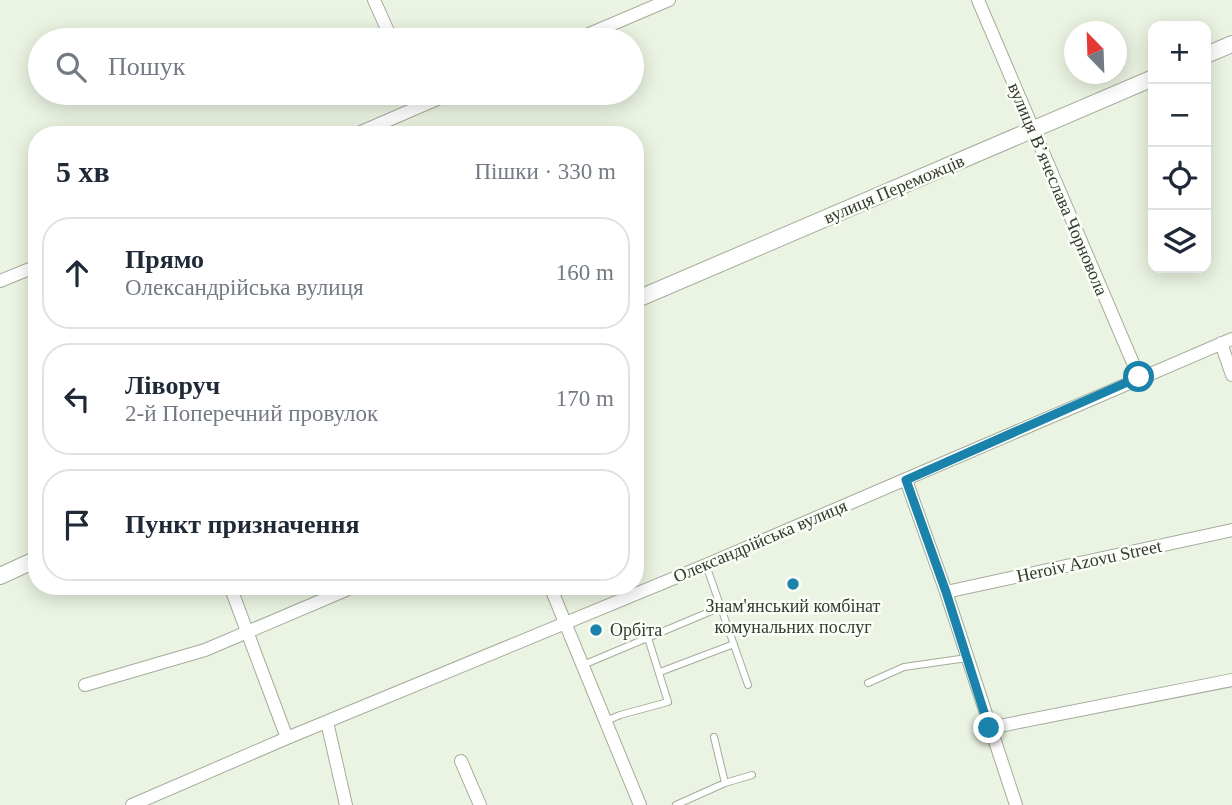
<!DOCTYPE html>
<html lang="uk">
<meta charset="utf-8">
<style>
body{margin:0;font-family:Georgia,serif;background:#f6f6f7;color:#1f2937}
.controls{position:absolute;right:21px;top:21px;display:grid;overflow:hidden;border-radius:14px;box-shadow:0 4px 18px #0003}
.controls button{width:63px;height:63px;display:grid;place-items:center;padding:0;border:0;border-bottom:2px solid #e0e1e3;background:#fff;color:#1f2937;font:35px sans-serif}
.compass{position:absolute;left:1064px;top:21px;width:63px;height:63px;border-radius:50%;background:#fff;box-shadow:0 4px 18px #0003;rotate:337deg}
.stop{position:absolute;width:21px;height:21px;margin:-16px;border:5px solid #1983ac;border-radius:50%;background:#fff}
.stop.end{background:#1983ac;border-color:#fff;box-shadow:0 2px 7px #0008}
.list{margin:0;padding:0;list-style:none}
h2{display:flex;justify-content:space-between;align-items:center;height:91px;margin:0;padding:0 28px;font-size:30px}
h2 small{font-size:23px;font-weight:400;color:#747a83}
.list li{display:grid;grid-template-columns:46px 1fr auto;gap:21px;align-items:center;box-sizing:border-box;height:112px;margin:0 14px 14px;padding:0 14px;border:2px solid #e0e1e3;border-radius:28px}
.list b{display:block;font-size:26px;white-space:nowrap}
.list p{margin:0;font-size:23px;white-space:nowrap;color:#747a83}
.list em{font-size:23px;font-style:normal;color:#747a83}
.icon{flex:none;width:38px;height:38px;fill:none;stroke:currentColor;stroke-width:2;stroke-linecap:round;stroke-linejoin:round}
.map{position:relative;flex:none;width:1232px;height:805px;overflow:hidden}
.search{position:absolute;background:#fff;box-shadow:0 4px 18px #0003;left:28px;top:28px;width:616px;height:77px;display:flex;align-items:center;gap:18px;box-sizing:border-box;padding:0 24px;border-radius:38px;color:#747a83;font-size:26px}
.panel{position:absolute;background:#fff;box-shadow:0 4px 18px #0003;left:28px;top:126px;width:616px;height:469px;border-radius:28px}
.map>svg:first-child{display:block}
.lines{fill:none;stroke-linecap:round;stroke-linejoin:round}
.lane-casing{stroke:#a4ac9b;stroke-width:8}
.street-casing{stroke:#a4ac9b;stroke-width:14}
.secondary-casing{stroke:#a4ac9b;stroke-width:18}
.lane{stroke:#fff;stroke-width:6}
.street{stroke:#fff;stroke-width:12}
.secondary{stroke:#fff;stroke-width:16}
.route{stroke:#1983ac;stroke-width:9}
.poi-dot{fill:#1983ac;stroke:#fcfff8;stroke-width:2.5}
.labels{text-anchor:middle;stroke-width:5;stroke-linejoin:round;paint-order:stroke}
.street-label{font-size:18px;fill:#363932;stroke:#fcfff8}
.poi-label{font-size:18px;fill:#363932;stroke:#fcfff8}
</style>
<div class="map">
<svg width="1232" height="805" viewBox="0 0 1232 805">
<rect width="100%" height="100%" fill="#ebf4e2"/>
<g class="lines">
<g class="lane-casing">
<path id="lane" d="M 706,565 L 748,685
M 583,665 L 721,607
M 660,672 L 734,644
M 868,683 L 904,667 L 967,658
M 606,721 L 620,715 L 668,702 L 648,638
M 714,737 L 725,783
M 676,805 L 725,783 L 752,775"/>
</g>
<g class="street-casing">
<path id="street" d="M 374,0 L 392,40
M 978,0 L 1139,377
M 575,40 L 669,0
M 354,135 L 451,93
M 0,281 L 37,266
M 1221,343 L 1232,375
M 906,480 L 946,592 L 1016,805
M 230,586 L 287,738
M 550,586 L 640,805
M 946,592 L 1232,530
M 85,685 L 205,650 L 346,590
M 327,722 L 346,805
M 989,728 L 1232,680
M 461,761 L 480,805
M 132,805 L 287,738 L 706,565 L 1232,339"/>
</g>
<g class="secondary-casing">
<path id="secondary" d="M 1206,55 L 1232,44
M 635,300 L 1153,78
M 0,576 L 37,559"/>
</g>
<use href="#lane" class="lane"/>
<use href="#street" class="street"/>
<use href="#secondary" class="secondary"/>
</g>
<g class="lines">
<path class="route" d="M 989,728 L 946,592 L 906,480 L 1139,377"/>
</g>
<g class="poi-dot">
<circle cx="793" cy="584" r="7"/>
<circle cx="596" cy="630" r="7"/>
</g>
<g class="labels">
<g class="street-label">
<text transform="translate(894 189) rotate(-23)" y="6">вулиця Переможців</text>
<text transform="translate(1058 189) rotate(67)" y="6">вулиця Вʼячеслава Чорновола</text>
<text transform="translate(760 541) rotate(-23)" y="6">Олександрійська вулиця</text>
<text transform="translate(1089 561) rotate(-12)" y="6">Heroiv Azovu Street</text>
</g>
<g class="poi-label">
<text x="793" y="612">Знам'янський комбінат<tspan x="793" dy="21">комунальних послуг</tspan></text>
<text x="610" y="636" text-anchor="start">Орбіта</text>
</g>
</g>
</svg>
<div class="controls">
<button>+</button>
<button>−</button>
<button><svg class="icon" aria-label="locate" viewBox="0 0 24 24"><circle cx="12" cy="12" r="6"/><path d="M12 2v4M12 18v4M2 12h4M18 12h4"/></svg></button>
<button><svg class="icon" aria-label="layers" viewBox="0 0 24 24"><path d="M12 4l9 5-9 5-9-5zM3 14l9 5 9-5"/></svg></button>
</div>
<svg class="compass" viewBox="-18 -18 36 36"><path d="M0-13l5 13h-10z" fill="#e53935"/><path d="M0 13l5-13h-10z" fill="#747a83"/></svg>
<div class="stop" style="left:1139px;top:377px"></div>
<div class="stop end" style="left:989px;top:728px"></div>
<div class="search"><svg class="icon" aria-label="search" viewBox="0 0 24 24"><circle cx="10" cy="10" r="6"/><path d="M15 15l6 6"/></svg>Пошук</div>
<section class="panel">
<h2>5 хв<small>Пішки · 330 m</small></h2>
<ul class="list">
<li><svg class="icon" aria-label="ahead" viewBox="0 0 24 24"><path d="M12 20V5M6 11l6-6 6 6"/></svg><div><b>Прямо</b><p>Олександрійська вулиця</p></div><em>160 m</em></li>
<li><svg class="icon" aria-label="left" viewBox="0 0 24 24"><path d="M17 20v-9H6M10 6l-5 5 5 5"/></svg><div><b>Ліворуч</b><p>2-й Поперечний провулок</p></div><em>170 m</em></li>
<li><svg class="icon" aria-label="arrive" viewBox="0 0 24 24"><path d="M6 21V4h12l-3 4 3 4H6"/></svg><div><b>Пункт призначення</b></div></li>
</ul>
</section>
</div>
